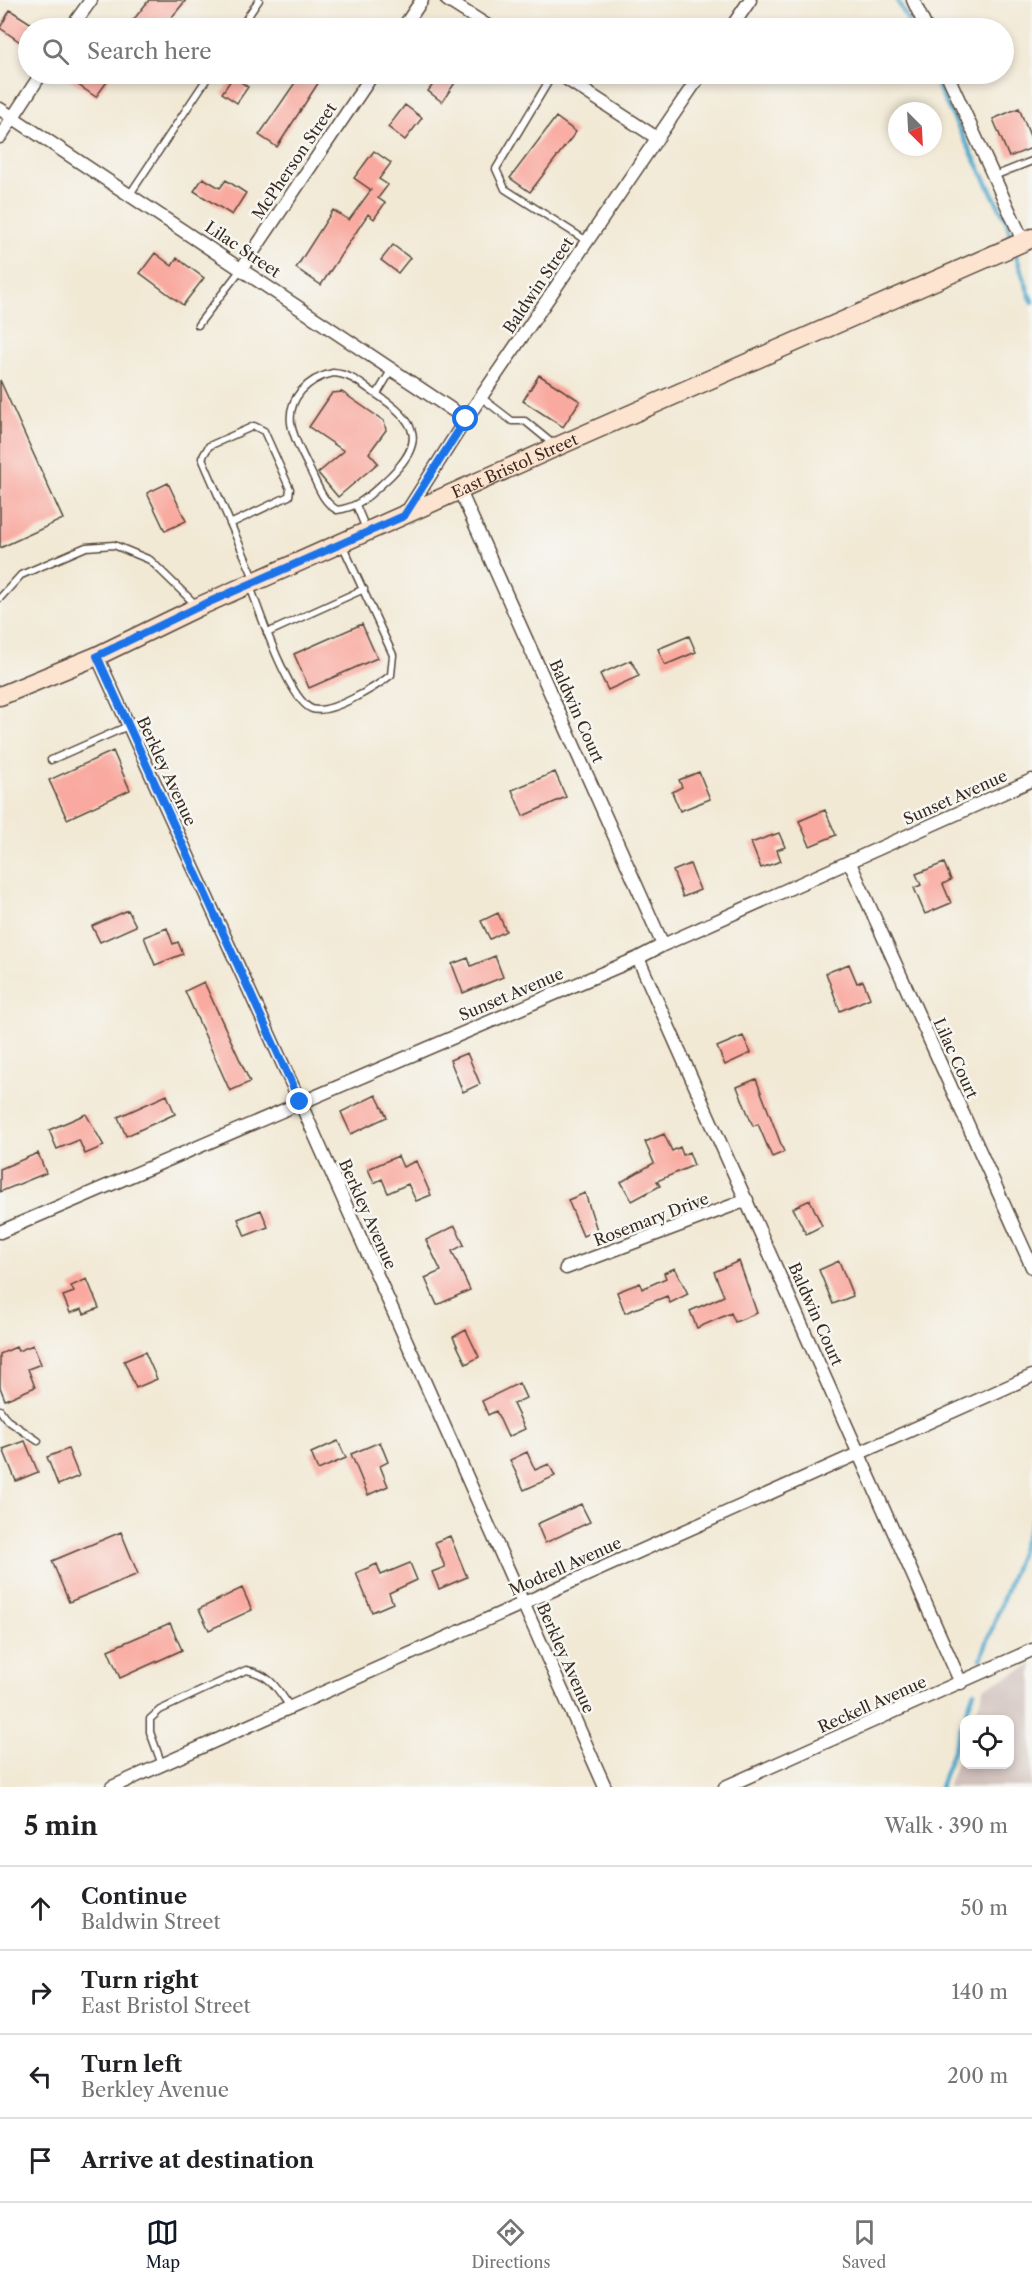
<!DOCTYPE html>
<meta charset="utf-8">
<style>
body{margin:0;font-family:"Libre Caslon Text",serif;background:#f6f6f6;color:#202124}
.controls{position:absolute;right:18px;bottom:18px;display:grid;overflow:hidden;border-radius:12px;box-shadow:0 3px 9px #0003}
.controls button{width:54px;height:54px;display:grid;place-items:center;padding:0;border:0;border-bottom:2px solid #e0e0e0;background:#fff;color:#202124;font:30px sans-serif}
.compass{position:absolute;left:888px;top:102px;width:54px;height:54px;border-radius:50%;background:#fff;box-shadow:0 3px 9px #0003;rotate:156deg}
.stop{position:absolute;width:18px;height:18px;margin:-14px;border:4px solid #1a73e8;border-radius:50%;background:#fff}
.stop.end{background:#1a73e8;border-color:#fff;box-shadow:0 2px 6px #0008}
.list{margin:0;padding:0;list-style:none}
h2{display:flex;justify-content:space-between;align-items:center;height:78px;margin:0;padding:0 24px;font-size:26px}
h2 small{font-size:20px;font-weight:400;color:#757577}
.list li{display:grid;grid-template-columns:39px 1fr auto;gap:18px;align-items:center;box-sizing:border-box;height:84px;padding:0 24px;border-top:2px solid #e0e0e0}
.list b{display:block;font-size:22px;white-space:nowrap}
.list p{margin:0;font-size:20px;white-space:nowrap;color:#757577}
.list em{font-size:20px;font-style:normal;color:#757577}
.icon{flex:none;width:33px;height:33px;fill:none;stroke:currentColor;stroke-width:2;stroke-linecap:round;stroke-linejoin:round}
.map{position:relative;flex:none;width:1032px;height:1787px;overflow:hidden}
.search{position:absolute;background:#fff;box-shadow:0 3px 9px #0003;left:18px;right:18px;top:18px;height:66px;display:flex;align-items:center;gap:15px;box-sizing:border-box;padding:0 21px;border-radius:33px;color:#757577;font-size:22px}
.sheet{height:414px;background:#fff}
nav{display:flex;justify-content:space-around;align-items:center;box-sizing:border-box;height:84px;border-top:2px solid #e0e0e0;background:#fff;font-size:16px;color:#757577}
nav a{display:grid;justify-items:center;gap:3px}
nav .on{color:#111827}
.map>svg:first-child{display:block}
.industrial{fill:#d0c0bb}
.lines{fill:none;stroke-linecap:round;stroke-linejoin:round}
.stream{stroke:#4da8cb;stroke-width:4.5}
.building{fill:#f9a99f}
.lane-casing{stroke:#564739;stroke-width:9}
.street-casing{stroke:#564739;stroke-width:15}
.secondary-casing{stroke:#564739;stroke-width:21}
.lane{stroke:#fff;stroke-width:6}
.street{stroke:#fff;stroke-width:12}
.secondary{stroke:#fde4d1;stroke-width:18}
.route{stroke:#1a73e8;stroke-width:8}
.labels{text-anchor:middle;stroke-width:5;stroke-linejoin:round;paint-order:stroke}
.street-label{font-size:16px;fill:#3b2a1e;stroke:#f6f6f2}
</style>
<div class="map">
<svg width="1032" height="1787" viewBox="0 0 1032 1787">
<rect width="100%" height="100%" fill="#f6f6f2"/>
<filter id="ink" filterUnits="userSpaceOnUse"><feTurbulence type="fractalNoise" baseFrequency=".0167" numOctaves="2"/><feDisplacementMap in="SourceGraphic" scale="12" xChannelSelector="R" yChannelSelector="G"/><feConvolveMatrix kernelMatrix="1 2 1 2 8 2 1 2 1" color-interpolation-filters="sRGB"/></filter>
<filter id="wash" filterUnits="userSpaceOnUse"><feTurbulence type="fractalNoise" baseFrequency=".008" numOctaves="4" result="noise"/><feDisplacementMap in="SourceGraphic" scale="24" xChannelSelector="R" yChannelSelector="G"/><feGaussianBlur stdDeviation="1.35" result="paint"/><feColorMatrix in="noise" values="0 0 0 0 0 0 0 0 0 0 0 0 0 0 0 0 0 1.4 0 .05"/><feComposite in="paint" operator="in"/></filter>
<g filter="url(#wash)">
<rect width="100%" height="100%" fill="#f2e9d5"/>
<path class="industrial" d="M 1032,1665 L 1032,1787 L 947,1787 L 964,1741 L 964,1764 L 1010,1764 L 1010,1720 L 973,1719 L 985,1687 Z"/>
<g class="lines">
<path class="stream" d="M 897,0 L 912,28
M 931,74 L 1007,222 L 1012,242
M 1014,250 L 1032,302
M 981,1659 L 1032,1520
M 940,1787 L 974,1691"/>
</g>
<g id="blocks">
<path class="building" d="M 149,0 L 186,0 L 163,28 L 127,28 Z
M 10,10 L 35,26 L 28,28 L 28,36 L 23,44 L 0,28 Z
M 62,74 L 101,74 L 109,79 L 96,97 Z
M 301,74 L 324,74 L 277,147 L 259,135 Z
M 441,74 L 461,74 L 442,102 L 428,91 Z
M 233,77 L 248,87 L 237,103 L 222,93 Z
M 405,105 L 422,118 L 405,140 L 388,127 Z
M 1019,108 L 1032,141 L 1032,148 L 1009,157 L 993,119 Z
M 556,117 L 576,132 L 530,192 L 510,178 Z
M 374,151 L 391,163 L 379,179 L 388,185 L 378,198 L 385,203 L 374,219 L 368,214 L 321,285 L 296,268 L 333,210 L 349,220 L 371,190 L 354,178 Z
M 203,178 L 220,188 L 226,180 L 246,193 L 232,215 L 194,191 Z
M 393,245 L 410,258 L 398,273 L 381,260 Z
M 155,253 L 172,266 L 177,258 L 204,278 L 183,305 L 140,273 Z
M 539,375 L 580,401 L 563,427 L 523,401 Z
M 0,380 L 63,519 L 0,548 Z
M 342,392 L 384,421 L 386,430 L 369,453 L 378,463 L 338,497 L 318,473 L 344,451 L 309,427 L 332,393 Z
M 168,483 L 186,521 L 165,531 L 147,493 Z
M 362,624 L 377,658 L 309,688 L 294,654 Z
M 689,636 L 696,652 L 665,665 L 658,649 Z
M 631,660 L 639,676 L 608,690 L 600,674 Z
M 113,751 L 130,790 L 67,819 L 49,780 Z
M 555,772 L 566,797 L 523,816 L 512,790 Z
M 699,772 L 710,799 L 680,811 L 672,792 L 682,787 L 679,780 Z
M 825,810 L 836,835 L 810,846 L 799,821 Z
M 779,833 L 785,847 L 777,850 L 781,861 L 761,868 L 751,843 Z
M 944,863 L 951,880 L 943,884 L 951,903 L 925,914 L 914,888 L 921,885 L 916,874 Z
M 690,864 L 700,890 L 683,897 L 673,871 Z
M 128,910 L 136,926 L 100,942 L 92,926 Z
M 498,913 L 506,931 L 490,939 L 481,921 Z
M 167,928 L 173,944 L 178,942 L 183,954 L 155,965 L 144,937 Z
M 495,956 L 503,977 L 463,993 L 452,964 L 468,958 L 471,966 Z
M 849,964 L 857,983 L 863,981 L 870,998 L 840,1011 L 826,973 Z
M 204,982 L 250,1082 L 230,1091 L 185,991 Z
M 743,1036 L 751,1053 L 725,1065 L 717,1047 Z
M 467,1053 L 480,1084 L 463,1092 L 450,1060 Z
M 756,1079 L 784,1152 L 772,1157 L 758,1124 L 753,1126 L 737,1087 Z
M 167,1095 L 175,1114 L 126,1136 L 118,1117 Z
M 376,1095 L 387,1117 L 351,1134 L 341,1112 Z
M 86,1114 L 104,1146 L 85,1154 L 79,1140 L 57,1149 L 49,1130 Z
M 664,1134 L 672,1151 L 680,1147 L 683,1155 L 689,1152 L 694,1165 L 657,1181 L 660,1186 L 632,1201 L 621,1182 L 654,1163 L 645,1142 Z
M 38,1153 L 46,1173 L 0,1192 L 0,1169 Z
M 398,1156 L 403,1167 L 416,1161 L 431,1195 L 416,1201 L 408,1184 L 388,1193 L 382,1179 L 374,1183 L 368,1169 Z
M 585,1193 L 597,1230 L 583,1236 L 568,1200 Z
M 810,1200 L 822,1226 L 806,1234 L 793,1208 Z
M 261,1210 L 268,1227 L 245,1236 L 238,1219 Z
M 455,1226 L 464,1245 L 452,1251 L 470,1290 L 437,1305 L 425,1278 L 441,1271 L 426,1240 Z
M 739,1261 L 757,1313 L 735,1322 L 731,1313 L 697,1328 L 690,1311 L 724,1296 L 714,1272 Z
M 839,1261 L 853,1296 L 833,1304 L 819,1270 Z
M 675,1268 L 688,1294 L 670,1303 L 667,1296 L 625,1313 L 617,1292 L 640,1283 L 642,1289 L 666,1278 L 664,1273 Z
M 87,1279 L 99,1308 L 84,1314 L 82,1309 L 70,1313 L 63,1296 L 74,1292 L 71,1286 Z
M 466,1330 L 479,1357 L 466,1364 L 453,1337 Z
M 33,1345 L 41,1364 L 28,1369 L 35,1387 L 5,1400 L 0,1387 L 0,1354 L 16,1347 L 18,1351 Z
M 145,1352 L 157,1379 L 136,1388 L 124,1361 Z
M 519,1383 L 526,1398 L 513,1404 L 525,1429 L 508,1437 L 496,1411 L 488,1415 L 482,1401 Z
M 25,1441 L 38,1472 L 16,1481 L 3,1449 Z
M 338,1441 L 346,1458 L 318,1470 L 311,1453 Z
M 380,1442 L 388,1462 L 380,1466 L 388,1486 L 368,1495 L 351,1454 Z
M 68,1449 L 79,1476 L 58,1485 L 47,1457 Z
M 527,1452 L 535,1470 L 549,1464 L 555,1476 L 524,1490 L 510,1460 Z
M 581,1504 L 590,1522 L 545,1543 L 537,1524 Z
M 121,1532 L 138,1574 L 69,1602 L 52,1561 Z
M 450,1536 L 467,1577 L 439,1589 L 432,1572 L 445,1567 L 435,1542 Z
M 410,1563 L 417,1580 L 389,1593 L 393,1603 L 372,1612 L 356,1573 L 377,1564 L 381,1575 Z
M 242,1588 L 252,1610 L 209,1630 L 199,1609 Z
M 170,1623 L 182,1650 L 120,1678 L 108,1650 Z"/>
</g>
</g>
<g filter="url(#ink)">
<use href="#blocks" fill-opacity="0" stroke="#564739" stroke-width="1.5"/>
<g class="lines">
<g class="lane-casing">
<path id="lane" d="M 240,28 L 259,0
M 553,74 L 496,169 L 505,189 L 587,241
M 994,176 L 1032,161
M 130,194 L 210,74
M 198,325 L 242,268
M 333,373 C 349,374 359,382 373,392 C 420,423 428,442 383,483 C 369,496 357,508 337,510 C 322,502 317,483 309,468 C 297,442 279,417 301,391 C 310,381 319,376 333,373 Z
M 377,394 L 392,369
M 482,398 L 512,421 L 525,421 L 553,444
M 356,505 L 366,529
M 230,524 L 289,496 L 290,489 L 264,431 L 254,426 L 209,446 L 202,458 L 254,578
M 250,586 C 259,610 289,701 312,709 C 330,715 376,687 391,675 L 393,655 L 342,544
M 0,598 L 21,575 L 86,547 L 114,545 L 150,560 L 196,605
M 267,633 L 364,589
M 51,760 L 128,726
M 0,1410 L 7,1420 L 38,1441
M 162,1765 L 150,1732 L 150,1719 L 160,1710 L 246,1670 C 270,1674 277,1688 290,1707"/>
</g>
<g class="street-casing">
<path id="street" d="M 447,0 L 491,28
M 913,0 L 926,28
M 71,28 L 91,0
M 403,28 L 422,0
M 731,28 L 750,0
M 559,74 L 657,138
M 947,74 L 1023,241
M 0,109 L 466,419
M 0,137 L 41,74
M 242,268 L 373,74
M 460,491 L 663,945
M 406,513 L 466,419 L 701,74
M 97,656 L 300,1102 L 605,1787
M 850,863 L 1032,1267
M 638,958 L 961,1683
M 0,1232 L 638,958 L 663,945 L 1032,780
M 566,1268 L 747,1200
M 112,1787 L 1032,1376
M 725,1787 L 1032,1650"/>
</g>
<g class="secondary-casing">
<g id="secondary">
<path id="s1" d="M 0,696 L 97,656 L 198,607 L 556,447 L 1032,238"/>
</g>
</g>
<use href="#lane" class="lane"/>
<use href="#street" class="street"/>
<use href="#secondary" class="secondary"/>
</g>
</g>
<g class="lines" filter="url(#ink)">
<path class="route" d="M 300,1102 L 97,656 L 198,607 L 404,516 L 466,419"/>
</g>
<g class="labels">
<g class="street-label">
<text transform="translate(294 161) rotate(-56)" y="6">McPherson Street</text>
<text transform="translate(243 249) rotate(34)" y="6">Lilac Street</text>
<text transform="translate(538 285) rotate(-56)" y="6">Baldwin Street</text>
<text dy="6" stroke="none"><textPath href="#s1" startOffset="564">East Bristol Street</textPath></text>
<text transform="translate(577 711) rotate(66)" y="6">Baldwin Court</text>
<text transform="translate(167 771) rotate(65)" y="6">Berkley Avenue</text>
<text transform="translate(955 797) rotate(-24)" y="6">Sunset Avenue</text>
<text transform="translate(511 994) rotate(-23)" y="6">Sunset Avenue</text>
<text transform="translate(956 1058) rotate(66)" y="6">Lilac Court</text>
<text transform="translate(368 1214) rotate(66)" y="6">Berkley Avenue</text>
<text transform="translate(651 1219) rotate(-21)" y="6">Rosemary Drive</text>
<text transform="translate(816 1314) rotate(66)" y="6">Baldwin Court</text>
<text transform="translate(565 1566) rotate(-24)" y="6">Modrell Avenue</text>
<text transform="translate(566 1658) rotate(66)" y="6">Berkley Avenue</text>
<text transform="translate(872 1704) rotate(-24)" y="6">Reckell Avenue</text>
</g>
</g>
</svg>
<div class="controls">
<button><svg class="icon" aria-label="locate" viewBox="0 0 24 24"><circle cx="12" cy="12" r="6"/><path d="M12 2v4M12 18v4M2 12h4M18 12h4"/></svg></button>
</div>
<svg class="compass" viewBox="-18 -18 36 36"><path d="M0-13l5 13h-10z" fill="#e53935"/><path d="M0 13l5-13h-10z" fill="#757577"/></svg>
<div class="stop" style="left:466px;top:419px"></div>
<div class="stop end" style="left:300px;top:1102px"></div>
<div class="search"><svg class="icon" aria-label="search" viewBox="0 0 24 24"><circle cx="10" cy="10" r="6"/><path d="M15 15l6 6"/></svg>Search here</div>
</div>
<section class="sheet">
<h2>5 min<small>Walk · 390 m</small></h2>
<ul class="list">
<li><svg class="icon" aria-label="ahead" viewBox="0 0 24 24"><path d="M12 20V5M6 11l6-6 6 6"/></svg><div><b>Continue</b><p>Baldwin Street</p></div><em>50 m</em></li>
<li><svg class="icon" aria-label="right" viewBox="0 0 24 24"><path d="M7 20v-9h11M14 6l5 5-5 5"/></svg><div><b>Turn right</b><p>East Bristol Street</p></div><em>140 m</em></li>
<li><svg class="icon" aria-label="left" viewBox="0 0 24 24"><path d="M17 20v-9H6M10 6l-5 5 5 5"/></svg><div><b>Turn left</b><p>Berkley Avenue</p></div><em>200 m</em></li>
<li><svg class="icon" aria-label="arrive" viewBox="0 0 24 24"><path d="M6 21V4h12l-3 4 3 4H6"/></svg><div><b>Arrive at destination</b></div></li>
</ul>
</section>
<nav>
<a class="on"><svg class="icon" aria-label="map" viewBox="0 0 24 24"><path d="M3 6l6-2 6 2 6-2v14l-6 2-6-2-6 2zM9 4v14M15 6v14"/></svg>Map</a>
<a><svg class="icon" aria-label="directions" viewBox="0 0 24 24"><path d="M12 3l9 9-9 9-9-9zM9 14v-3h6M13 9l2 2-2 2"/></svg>Directions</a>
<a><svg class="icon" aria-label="saved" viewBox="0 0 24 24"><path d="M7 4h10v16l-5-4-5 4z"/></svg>Saved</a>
</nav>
